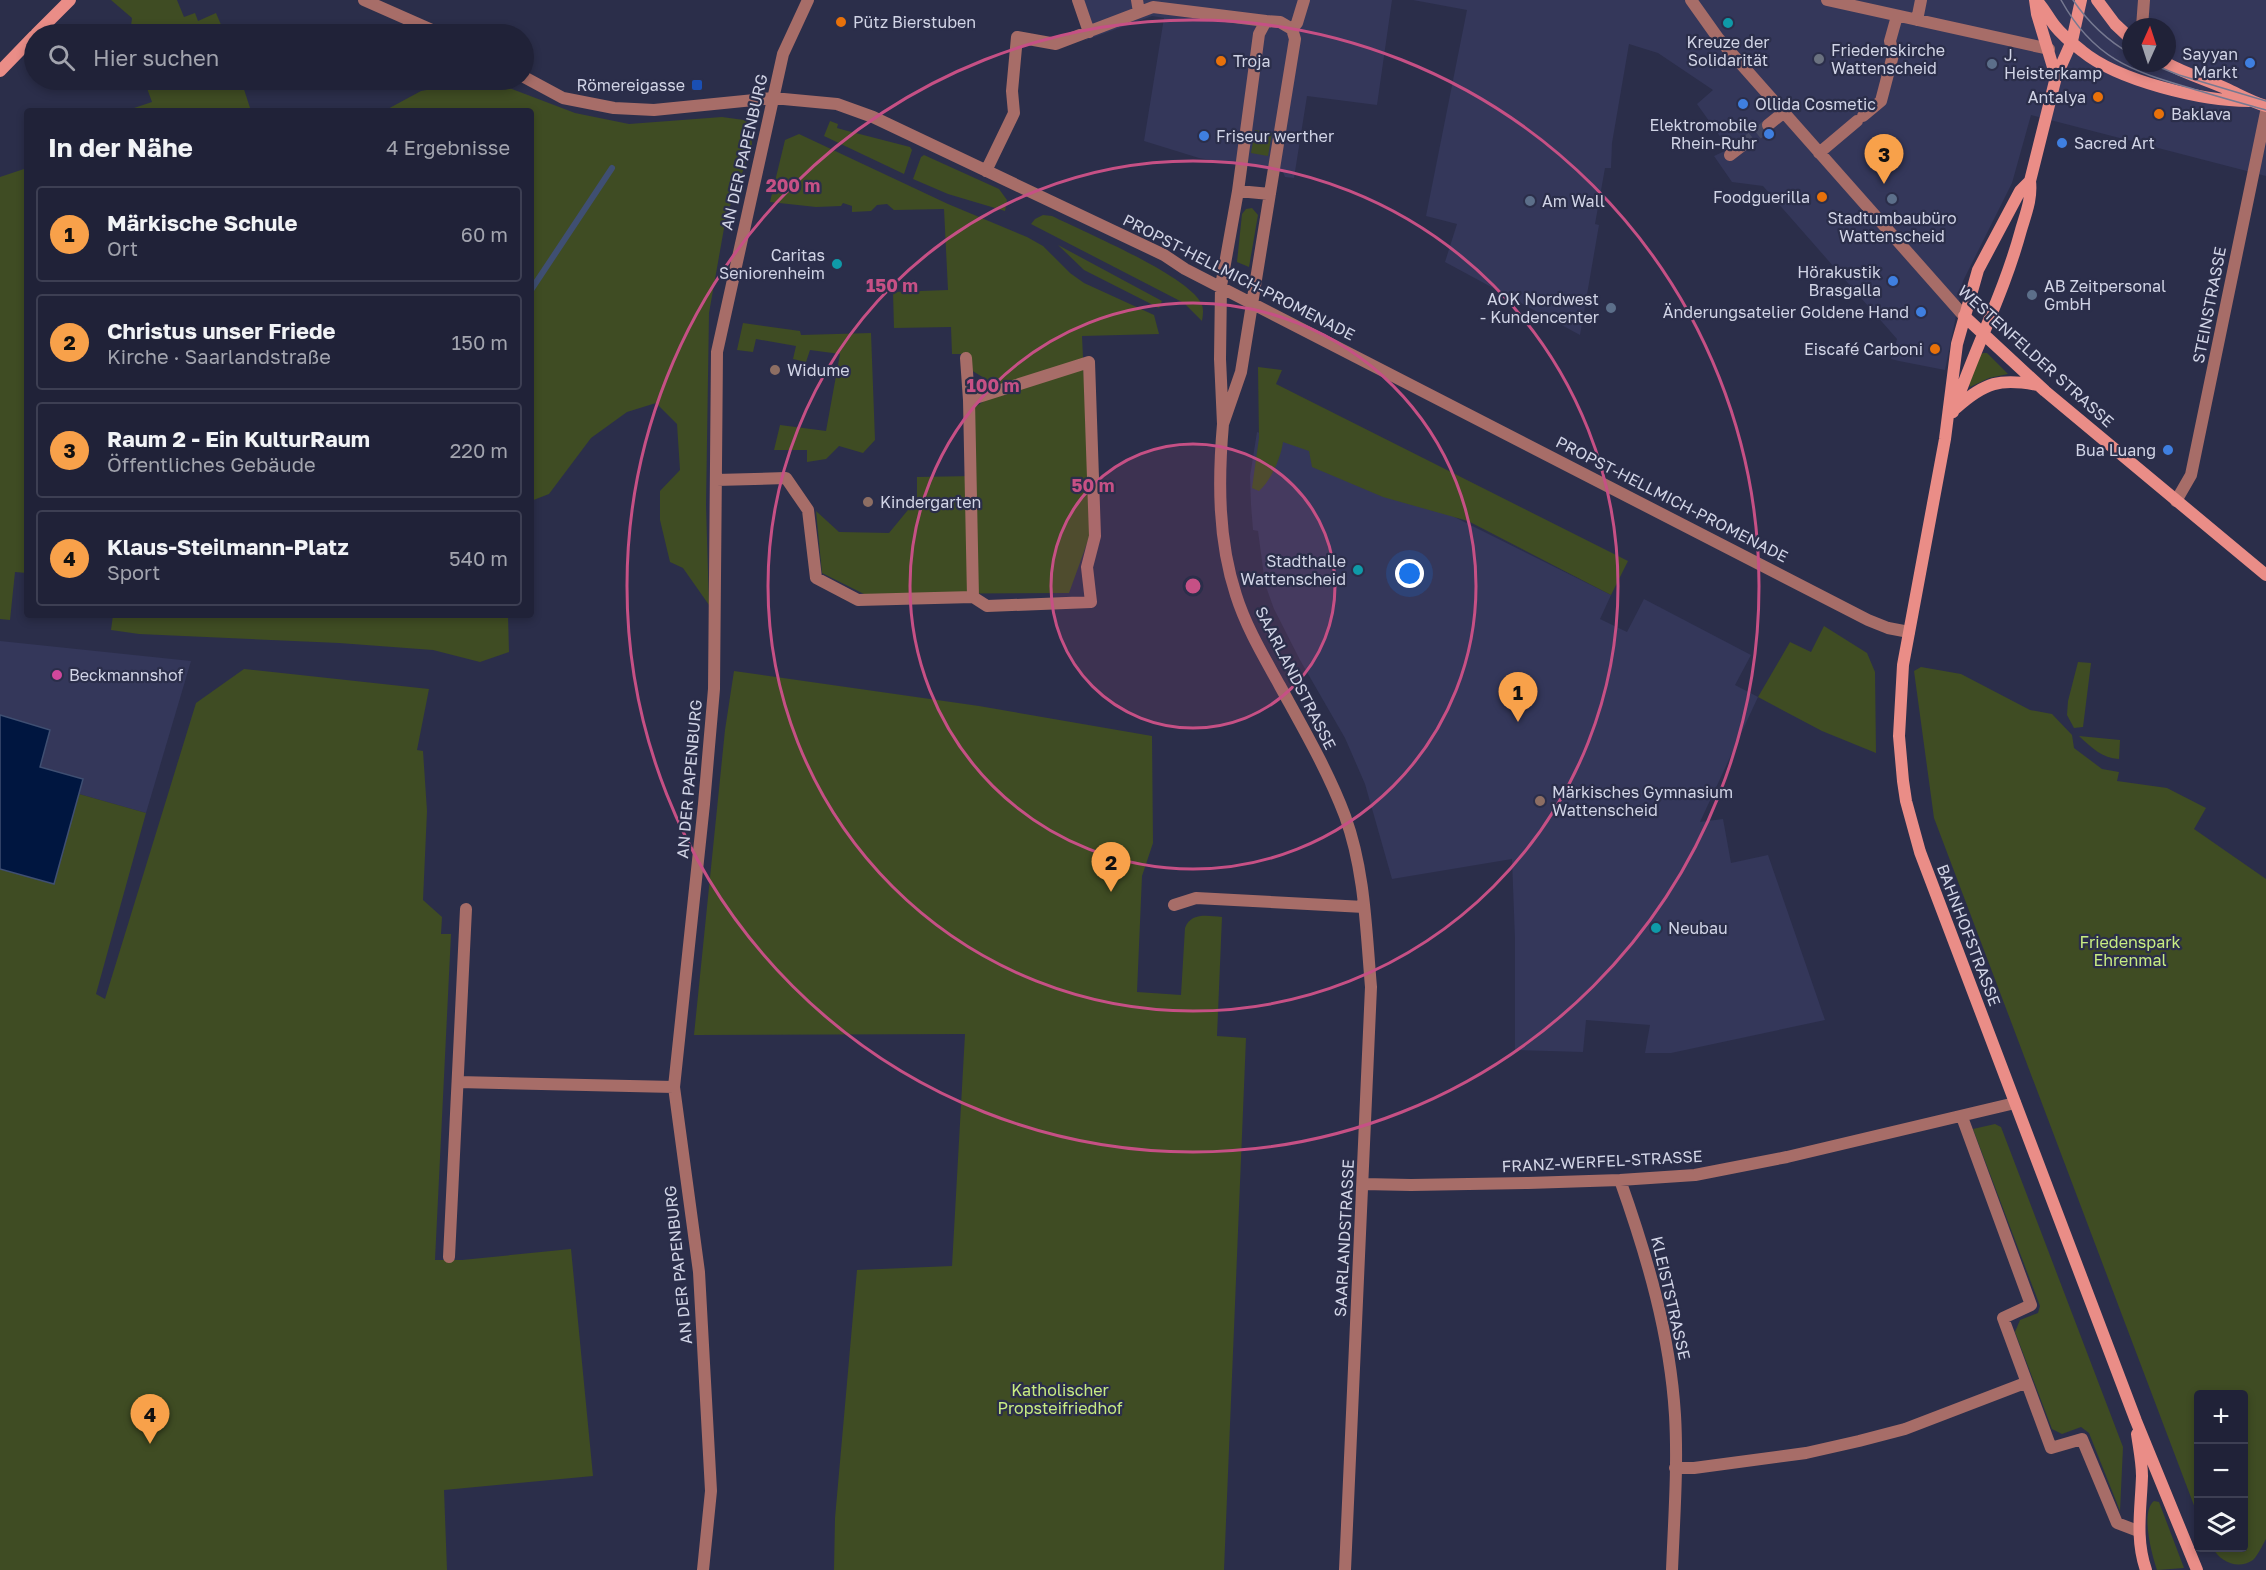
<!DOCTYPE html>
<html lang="de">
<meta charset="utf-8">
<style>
body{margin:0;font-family:"Golos Text",sans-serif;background:#2d2f43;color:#f1f3f6}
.controls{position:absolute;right:18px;bottom:18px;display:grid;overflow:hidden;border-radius:6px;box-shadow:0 3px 9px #0003}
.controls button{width:54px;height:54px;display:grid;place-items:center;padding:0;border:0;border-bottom:2px solid #3d3f53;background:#202238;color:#f1f3f6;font:30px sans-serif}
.compass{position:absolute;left:2122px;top:18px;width:54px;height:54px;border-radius:50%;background:#202238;box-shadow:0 3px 9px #0003;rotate:3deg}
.you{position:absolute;left:1410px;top:574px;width:21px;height:21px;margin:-15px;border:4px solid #fff;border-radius:50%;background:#1a73e8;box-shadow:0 0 0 9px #1a73e833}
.badge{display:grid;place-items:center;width:39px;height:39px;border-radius:50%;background:#f8a14a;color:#111;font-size:20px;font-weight:700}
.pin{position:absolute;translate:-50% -50px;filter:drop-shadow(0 2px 3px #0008)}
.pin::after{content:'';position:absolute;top:32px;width:21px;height:18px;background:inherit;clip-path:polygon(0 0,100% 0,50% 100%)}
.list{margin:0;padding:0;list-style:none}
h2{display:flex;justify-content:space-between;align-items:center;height:78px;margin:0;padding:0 24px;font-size:26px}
h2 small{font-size:20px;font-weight:400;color:#a2a4ae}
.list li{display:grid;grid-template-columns:39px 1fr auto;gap:18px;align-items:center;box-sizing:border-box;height:96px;margin:0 12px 12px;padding:0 12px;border:2px solid #3d3f53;border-radius:6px}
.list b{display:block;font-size:22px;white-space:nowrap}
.list p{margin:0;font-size:20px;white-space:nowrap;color:#a2a4ae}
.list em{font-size:20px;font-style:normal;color:#a2a4ae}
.icon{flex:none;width:33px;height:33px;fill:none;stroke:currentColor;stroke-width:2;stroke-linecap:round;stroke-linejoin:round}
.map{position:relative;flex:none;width:2266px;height:1570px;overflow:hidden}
.search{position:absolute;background:#202238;box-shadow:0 3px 9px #0003;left:24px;top:24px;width:510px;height:66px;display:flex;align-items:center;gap:15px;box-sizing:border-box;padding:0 21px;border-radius:33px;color:#a2a4ae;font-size:22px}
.panel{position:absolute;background:#202238;box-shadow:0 3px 9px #0003;left:24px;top:108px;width:510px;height:510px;border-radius:6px}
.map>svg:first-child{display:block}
.built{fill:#34375a;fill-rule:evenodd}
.green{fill:#3f4c23}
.water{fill:#001640;stroke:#3f4f72;stroke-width:1.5}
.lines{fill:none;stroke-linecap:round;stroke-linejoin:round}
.stream{stroke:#3f4f72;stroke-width:6}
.street-tunnel{stroke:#444761;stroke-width:12;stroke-dasharray:12 6;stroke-linecap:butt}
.street{stroke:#a76d68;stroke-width:12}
.secondary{stroke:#ea8d87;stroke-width:12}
.tram{stroke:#767991;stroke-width:1.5}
.ring{fill:none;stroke:#c65085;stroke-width:3}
.food-dot{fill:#e8710a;stroke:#2b2e4a;stroke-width:2}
.culture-dot{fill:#0f9aa8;stroke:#2b2e4a;stroke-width:2}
.worship-dot{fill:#6b7280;stroke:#2b2e4a;stroke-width:2}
.shop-dot{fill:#3f7fe0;stroke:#2b2e4a;stroke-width:2}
.service-dot{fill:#5c6f8a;stroke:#2b2e4a;stroke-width:2}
.transit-dot{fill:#1a4fb4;stroke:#2b2e4a;stroke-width:2}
.education-dot{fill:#8d6e63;stroke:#2b2e4a;stroke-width:2}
.hotel-dot{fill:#d1479c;stroke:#2b2e4a;stroke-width:2}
.labels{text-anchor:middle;stroke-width:4.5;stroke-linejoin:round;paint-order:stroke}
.poi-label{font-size:16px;fill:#d1d4e6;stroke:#2b2e4a;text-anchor:start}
.street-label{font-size:16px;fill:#d1d4e6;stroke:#2b2e4a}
.park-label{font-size:16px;fill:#c8ec82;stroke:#2b2e4a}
.centre{fill:#c65085;stroke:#2b2e4a;stroke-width:3}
.ring-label{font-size:18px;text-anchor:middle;font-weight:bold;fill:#c65085;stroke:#2b2e4a;stroke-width:4.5;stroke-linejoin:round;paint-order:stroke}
</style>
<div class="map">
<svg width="2266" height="1570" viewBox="0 0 2266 1570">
<rect width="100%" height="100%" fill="#2b2e4a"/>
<path class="built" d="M 1072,0 L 1392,0 L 1377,105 L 1307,96 L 1294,178 L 1285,177 L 1283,172 L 1199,158 L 1144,141 L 1164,18 L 1152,16 L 1086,40 Z
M 1413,0 L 2266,0 L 2266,176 L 2031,115 L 2012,183 L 1963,281 L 1945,370 L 1899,361 L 1891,359 L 1897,339 L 1763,186 L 1732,182 L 1714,156 L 1729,149 L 1697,104 L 1713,90 L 1658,53 L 1629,44 L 1612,143 L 1611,168 L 1605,168 L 1595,224 L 1599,225 L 1580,335 L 1445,262 L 1457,224 L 1426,216 L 1467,10 ZM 2131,27 L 2167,27 L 2167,63 L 2131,63 Z
M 1257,432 L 1338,459 L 1611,595 L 1600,619 L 1627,632 L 1644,599 L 1751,655 L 1735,685 L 1758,697 L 1700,822 L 1723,819 L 1731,863 L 1768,855 L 1825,1020 L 1671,1053 L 1645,1053 L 1650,1025 L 1586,1020 L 1583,1052 L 1515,1050 L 1515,939 L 1512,859 L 1392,879 L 1365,784 L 1345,738 L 1300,660 L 1274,609 L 1265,584 L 1258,531 L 1253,530 L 1251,505 L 1250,476 Z
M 0,641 L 191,661 L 146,813 L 79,794 L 0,869 Z"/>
<path class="green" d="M 111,0 L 177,0 L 184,17 L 195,13 L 198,21 L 216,13 L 225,34 L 130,34 L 132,18 Z
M 144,80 L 241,80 L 251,111 L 125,111 L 152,102 Z
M 476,81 L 504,86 L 575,113 L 629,124 L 722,117 L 751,121 L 752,146 L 726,217 L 709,313 L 706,505 L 709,605 L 683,568 L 670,562 L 660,520 L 660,491 L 680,470 L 677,424 L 656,403 L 627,412 L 591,438 L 549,494 L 531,501 L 531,111 L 384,111 L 421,91 Z
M 830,121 L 838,124 L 837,128 L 844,130 L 910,147 L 912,150 L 904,174 L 824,136 Z
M 1255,130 L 1272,133 L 1268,156 L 1251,153 Z
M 799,134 L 948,204 L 1027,237 L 1043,246 L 1070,273 L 1084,283 L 1154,315 L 1159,334 L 1082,336 L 1091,532 L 1069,593 L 864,594 L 822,573 L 816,511 L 839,532 L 889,533 L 917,499 L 917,477 L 974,476 L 972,409 L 995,394 L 994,384 L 971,370 L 970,354 L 952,354 L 951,327 L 894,328 L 893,292 L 948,290 L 944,209 L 894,210 L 887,204 L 877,205 L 871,211 L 852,212 L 852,206 L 843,203 L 841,206 L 816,207 L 770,202 L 785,140 Z
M 924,155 L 999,189 L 1007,200 L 1005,211 L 948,194 L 913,179 L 921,157 Z
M 27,168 L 27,573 L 15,572 L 10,620 L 0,619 L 0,177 Z
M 1252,208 L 1258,215 L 1249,267 L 1237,262 L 1242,214 L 1246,209 Z
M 1043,215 L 1052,216 C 1084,232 1187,275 1201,303 C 1204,308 1203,315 1202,321 L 1184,303 L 1031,224 L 1035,219 Z
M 1058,245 L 1162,301 L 1159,308 L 1084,270 Z
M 743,323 L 800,331 L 801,335 L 871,333 L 875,440 L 863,453 L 839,446 L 826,459 L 807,462 L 807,450 L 774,450 L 780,425 L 826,431 L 840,354 L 810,350 L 806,362 L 793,359 L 796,346 L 756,339 L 753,352 L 737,350 Z
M 1983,353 L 1987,353 L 2008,374 L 1989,378 L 1970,387 L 1969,384 L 1979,356 Z
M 1258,367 L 1282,370 L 1276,384 L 1628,561 L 1611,595 L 1468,521 L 1383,497 L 1312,467 L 1309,451 L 1283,442 C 1281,457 1271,481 1259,491 L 1252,488 L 1259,438 Z
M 113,615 L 508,615 L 509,652 L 480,662 L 433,650 L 339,643 L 139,634 L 111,630 Z
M 1824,626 L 1867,653 L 1875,672 L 1876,753 L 1822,731 L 1758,697 L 1790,642 L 1811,652 Z
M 2078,662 L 2091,663 L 2083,727 L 2074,728 L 2067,715 L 2068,701 Z
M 1921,667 L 1961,674 L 2030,710 L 2052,714 L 2072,735 L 2074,748 L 2102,769 L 2119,772 L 2117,781 L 2167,788 L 2206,808 L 2194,829 L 2266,879 L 2266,1539 C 2262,1546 2258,1555 2253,1560 C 2238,1570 2220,1562 2213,1548 L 2244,1548 L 2244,1394 L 2198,1394 L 2198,1516 L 1934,818 L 1914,671 Z
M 244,669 L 429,689 L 417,750 L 423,751 L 427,811 L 423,900 L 442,917 L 441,934 L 451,934 L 435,1260 L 462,1260 L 571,1249 L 593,1476 L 444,1490 L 447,1570 L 0,1570 L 0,869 L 54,884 L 79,794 L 146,813 L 96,994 L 105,999 L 196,703 Z
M 734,671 L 979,706 L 1152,736 L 1153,843 L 1142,876 L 1137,992 L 1181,995 L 1185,928 C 1191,912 1208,916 1222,917 L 1217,1036 L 1246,1038 L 1224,1570 L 834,1570 L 835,1518 L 857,1270 L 952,1266 L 965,1034 L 694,1035 L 725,730 Z
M 2079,736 L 2120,740 L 2119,759 C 2102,758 2092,748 2079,736 Z
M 1995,1124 L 2001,1127 L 2123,1447 L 2120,1511 L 2089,1433 L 2081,1427 L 2062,1434 L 2052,1429 L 2015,1332 L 2020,1320 L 2038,1313 L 2040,1306 L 1973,1129 Z
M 2154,1501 L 2159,1502 L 2184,1568 L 2157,1570 C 2152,1555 2140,1512 2154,1501 Z"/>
<path class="water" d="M 0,715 L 50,730 L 40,767 L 83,779 L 54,884 L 0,869 Z"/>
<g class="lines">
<path class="stream" d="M 531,290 L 612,168"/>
<path class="street-tunnel" d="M 1743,145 L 1768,125"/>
<path class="street" d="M 364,0 L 441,34
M 1078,0 L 1089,32
M 1137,0 L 1139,12
M 1691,0 L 1718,38 L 1964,316
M 1827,0 L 2049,49
M 1917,20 L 1921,0
M 1266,21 L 1280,22 L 1292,29 L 1295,39 L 1241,372 L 1223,424 L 1220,359 L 1221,286 L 1238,191 L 1259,34 Z
M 2142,27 L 2144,0
M 1292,29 L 1297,23 L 1304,0
M 524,77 L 563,98 L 614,108 L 654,110 L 773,98 L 837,104 L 873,117 L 1164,255 L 1185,269 L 1868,620 L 1888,628 L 1909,632
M 1863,116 L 1881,101 L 1893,55 L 1890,41 L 1897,16
M 1768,125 L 1783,113
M 1819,153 L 1857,121
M 1730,155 L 1743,145
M 986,171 L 1014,113 L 1012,91 L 1017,37 L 1056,44 L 1153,7 L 1266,21
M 1238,191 L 1270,194
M 966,358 L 969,400
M 1223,424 C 1218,481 1218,540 1236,595 C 1246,627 1264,657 1280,686 C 1303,728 1328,771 1345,816 C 1365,871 1366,930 1371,987 L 1345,1570
M 716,480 L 786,478 L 808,510 L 816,578 L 858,600 L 973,597 L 969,400 L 1089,362 L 1095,536 L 1087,567 L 1091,602 L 987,606 L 973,597
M 2176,501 L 2191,475 L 2266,112
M 1174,905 L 1196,898 L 1364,907
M 458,1082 L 674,1087
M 1962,1117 L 2031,1305 L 2003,1318 L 2051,1448 L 2082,1439 L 2117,1523 L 2138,1531
M 1620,1180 C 1647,1256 1670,1334 1675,1415 C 1678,1466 1674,1519 1672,1570
M 1363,1184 L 1411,1185 L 1528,1183 L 1620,1180 L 1695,1175 L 1787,1157 L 2015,1103
M 449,1257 L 466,909
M 1675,1468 L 1694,1468 L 1806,1453 L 1859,1441 L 1905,1429 L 2025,1383
M 703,1570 L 711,1491 L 699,1272 L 674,1087 L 704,804 L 714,689 L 717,352 L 783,54 L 808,0"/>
<path class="secondary" d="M 2035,0 L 2037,14 L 2056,77
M 2036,0 C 2044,8 2048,17 2055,26 C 2062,35 2073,44 2082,51 C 2118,81 2203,101 2249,101
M 2097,0 L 2115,24 L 2131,39
M 36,34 L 70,0
M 2166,63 C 2186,74 2207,80 2227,89 C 2240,95 2252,102 2266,106
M 0,71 L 34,36
M 2030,181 L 2020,191 L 1978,270 L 1957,344 L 1945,439 L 1903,665 L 1899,736 L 1903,781 L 1906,801 L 1920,852 L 2136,1421 L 2197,1570
M 1964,316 L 2045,391 L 2266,575
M 1956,408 C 1985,382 2000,378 2038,385
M 1953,412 C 1974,350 2004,293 2021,230 C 2026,213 2032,199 2030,181 L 2056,77 L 2072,41 L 2081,0
M 2137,1434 C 2139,1448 2142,1463 2142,1476 C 2141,1509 2135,1538 2146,1570"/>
<path class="tram" d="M 2061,0 C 2093,58 2131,71 2190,88 C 2215,96 2241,103 2266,110
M 2073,0 C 2088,22 2108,41 2131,54
M 2149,63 L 2179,75 L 2266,101"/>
</g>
<circle cx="1193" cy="586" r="142" fill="#c65085" fill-opacity=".12"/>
<g class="ring">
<circle cx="1193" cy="586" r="142"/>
<circle cx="1193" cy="586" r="283"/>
<circle cx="1193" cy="586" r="425"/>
<circle cx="1193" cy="586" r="566"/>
</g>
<g class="food-dot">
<circle cx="841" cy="22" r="6"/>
<circle cx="1221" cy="61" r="6"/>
<circle cx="2098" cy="97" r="6"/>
<circle cx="2159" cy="114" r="6"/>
<circle cx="1822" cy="197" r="6"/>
<circle cx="1935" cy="349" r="6"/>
</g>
<g class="culture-dot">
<circle cx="1728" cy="23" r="6"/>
<circle cx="837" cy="264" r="6"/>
<circle cx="1358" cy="570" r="6"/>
<circle cx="1656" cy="928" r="6"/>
</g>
<circle class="worship-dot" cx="1819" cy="59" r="6"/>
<g class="shop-dot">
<circle cx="2250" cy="63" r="6"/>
<circle cx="1743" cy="104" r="6"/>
<circle cx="1769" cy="134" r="6"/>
<circle cx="1204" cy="136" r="6"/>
<circle cx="2062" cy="143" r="6"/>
<circle cx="1893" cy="281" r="6"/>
<circle cx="1921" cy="312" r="6"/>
<circle cx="2168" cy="450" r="6"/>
</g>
<g class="service-dot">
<circle cx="1992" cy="64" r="6"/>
<circle cx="1892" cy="199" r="6"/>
<circle cx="1530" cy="201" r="6"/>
<circle cx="2032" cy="295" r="6"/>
<circle cx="1611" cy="308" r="6"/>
</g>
<rect class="transit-dot" x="691" y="79" width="12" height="12" rx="3"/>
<g class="education-dot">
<circle cx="775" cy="370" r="6"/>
<circle cx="868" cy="502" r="6"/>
<circle cx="1540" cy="801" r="6"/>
</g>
<circle class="hotel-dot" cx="57" cy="675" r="6"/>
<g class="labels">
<g class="poi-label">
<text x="853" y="28">Pütz Bierstuben</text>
<text x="1728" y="48" text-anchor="middle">Kreuze der<tspan x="1728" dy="18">Solidarität</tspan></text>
<text x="1831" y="56">Friedenskirche<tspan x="1831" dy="18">Wattenscheid</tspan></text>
<text x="2238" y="60" text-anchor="end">Sayyan<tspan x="2238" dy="18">Markt</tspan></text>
<text x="2004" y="61">J.<tspan x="2004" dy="18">Heisterkamp</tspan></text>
<text x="1233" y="67">Troja</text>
<text x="685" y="91" text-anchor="end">Römereigasse</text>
<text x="2086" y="103" text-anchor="end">Antalya</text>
<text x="1755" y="110">Ollida Cosmetic</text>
<text x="2171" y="120">Baklava</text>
<text x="1757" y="131" text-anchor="end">Elektromobile<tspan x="1757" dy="18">Rhein-Ruhr</tspan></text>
<text x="1216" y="142">Friseur werther</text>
<text x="2074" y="149">Sacred Art</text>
<text x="1810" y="203" text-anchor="end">Foodguerilla</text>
<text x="1542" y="207">Am Wall</text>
<text x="1892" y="224" text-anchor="middle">Stadtumbaubüro<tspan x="1892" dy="18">Wattenscheid</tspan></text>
<text x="825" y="261" text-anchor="end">Caritas<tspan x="825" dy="18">Seniorenheim</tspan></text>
<text x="1881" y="278" text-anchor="end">Hörakustik<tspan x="1881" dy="18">Brasgalla</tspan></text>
<text x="2044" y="292">AB Zeitpersonal<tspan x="2044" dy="18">GmbH</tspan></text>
<text x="1599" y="305" text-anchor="end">AOK Nordwest<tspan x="1599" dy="18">- Kundencenter</tspan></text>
<text x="1909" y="318" text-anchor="end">Änderungsatelier Goldene Hand</text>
<text x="1923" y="355" text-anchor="end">Eiscafé Carboni</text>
<text x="787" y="376">Widume</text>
<text x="2156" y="456" text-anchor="end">Bua Luang</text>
<text x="880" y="508">Kindergarten</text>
<text x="1346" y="567" text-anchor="end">Stadthalle<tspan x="1346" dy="18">Wattenscheid</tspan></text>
<text x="69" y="681">Beckmannshof</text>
<text x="1552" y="798">Märkisches Gymnasium<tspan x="1552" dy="18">Wattenscheid</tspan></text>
<text x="1668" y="934">Neubau</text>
</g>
<g class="street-label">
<text transform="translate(744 152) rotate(-77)" y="6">AN DER PAPENBURG</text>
<text transform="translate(1239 277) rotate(27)" y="6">PROPST-HELLMICH-PROMENADE</text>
<text transform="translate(2209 305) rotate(-79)" y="6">STEINSTRASSE</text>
<text transform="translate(2036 356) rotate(42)" y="6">WESTENFELDER STRASSE</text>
<text transform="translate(1672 499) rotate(27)" y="6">PROPST-HELLMICH-PROMENADE</text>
<text transform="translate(1296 678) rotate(63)" y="6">SAARLANDSTRASSE</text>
<text transform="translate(689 779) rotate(-85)" y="6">AN DER PAPENBURG</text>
<text transform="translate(1969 935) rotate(69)" y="6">BAHNHOFSTRASSE</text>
<text transform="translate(1602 1161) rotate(-3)" y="6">FRANZ-WERFEL-STRASSE</text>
<text transform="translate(1344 1238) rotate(-87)" y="6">SAARLANDSTRASSE</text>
<text transform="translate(678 1265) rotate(-96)" y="6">AN DER PAPENBURG</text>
<text transform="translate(1671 1298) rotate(77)" y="6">KLEISTSTRASSE</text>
</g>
<g class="park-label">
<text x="2130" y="948">Friedenspark<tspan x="2130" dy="18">Ehrenmal</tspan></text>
<text x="1060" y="1396">Katholischer<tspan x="1060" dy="18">Propsteifriedhof</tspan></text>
</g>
</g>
<circle cx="1193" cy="586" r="9" class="centre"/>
<g class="ring-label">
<text x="793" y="192">200 m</text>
<text x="892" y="292">150 m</text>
<text x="993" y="392">100 m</text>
<text x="1093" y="492">50 m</text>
</g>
</svg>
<div class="controls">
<button>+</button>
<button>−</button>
<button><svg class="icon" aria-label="layers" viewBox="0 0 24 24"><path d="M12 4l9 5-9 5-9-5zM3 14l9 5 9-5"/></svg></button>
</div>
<svg class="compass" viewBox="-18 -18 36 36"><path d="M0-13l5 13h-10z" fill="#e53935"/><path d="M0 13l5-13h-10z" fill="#a2a4ae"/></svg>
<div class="you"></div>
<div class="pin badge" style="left:1518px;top:722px">1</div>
<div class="pin badge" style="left:1111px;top:892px">2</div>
<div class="pin badge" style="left:1884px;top:184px">3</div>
<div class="pin badge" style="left:150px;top:1444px">4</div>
<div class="search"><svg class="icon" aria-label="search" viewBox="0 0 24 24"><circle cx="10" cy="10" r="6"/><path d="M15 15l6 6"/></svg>Hier suchen</div>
<section class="panel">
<h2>In der Nähe<small>4 Ergebnisse</small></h2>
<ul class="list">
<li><span class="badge">1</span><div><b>Märkische Schule</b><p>Ort</p></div><em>60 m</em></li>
<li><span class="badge">2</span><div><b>Christus unser Friede</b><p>Kirche · Saarlandstraße</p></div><em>150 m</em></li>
<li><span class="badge">3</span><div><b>Raum 2 - Ein KulturRaum</b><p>Öffentliches Gebäude</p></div><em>220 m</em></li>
<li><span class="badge">4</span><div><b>Klaus-Steilmann-Platz</b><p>Sport</p></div><em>540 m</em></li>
</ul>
</section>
</div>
